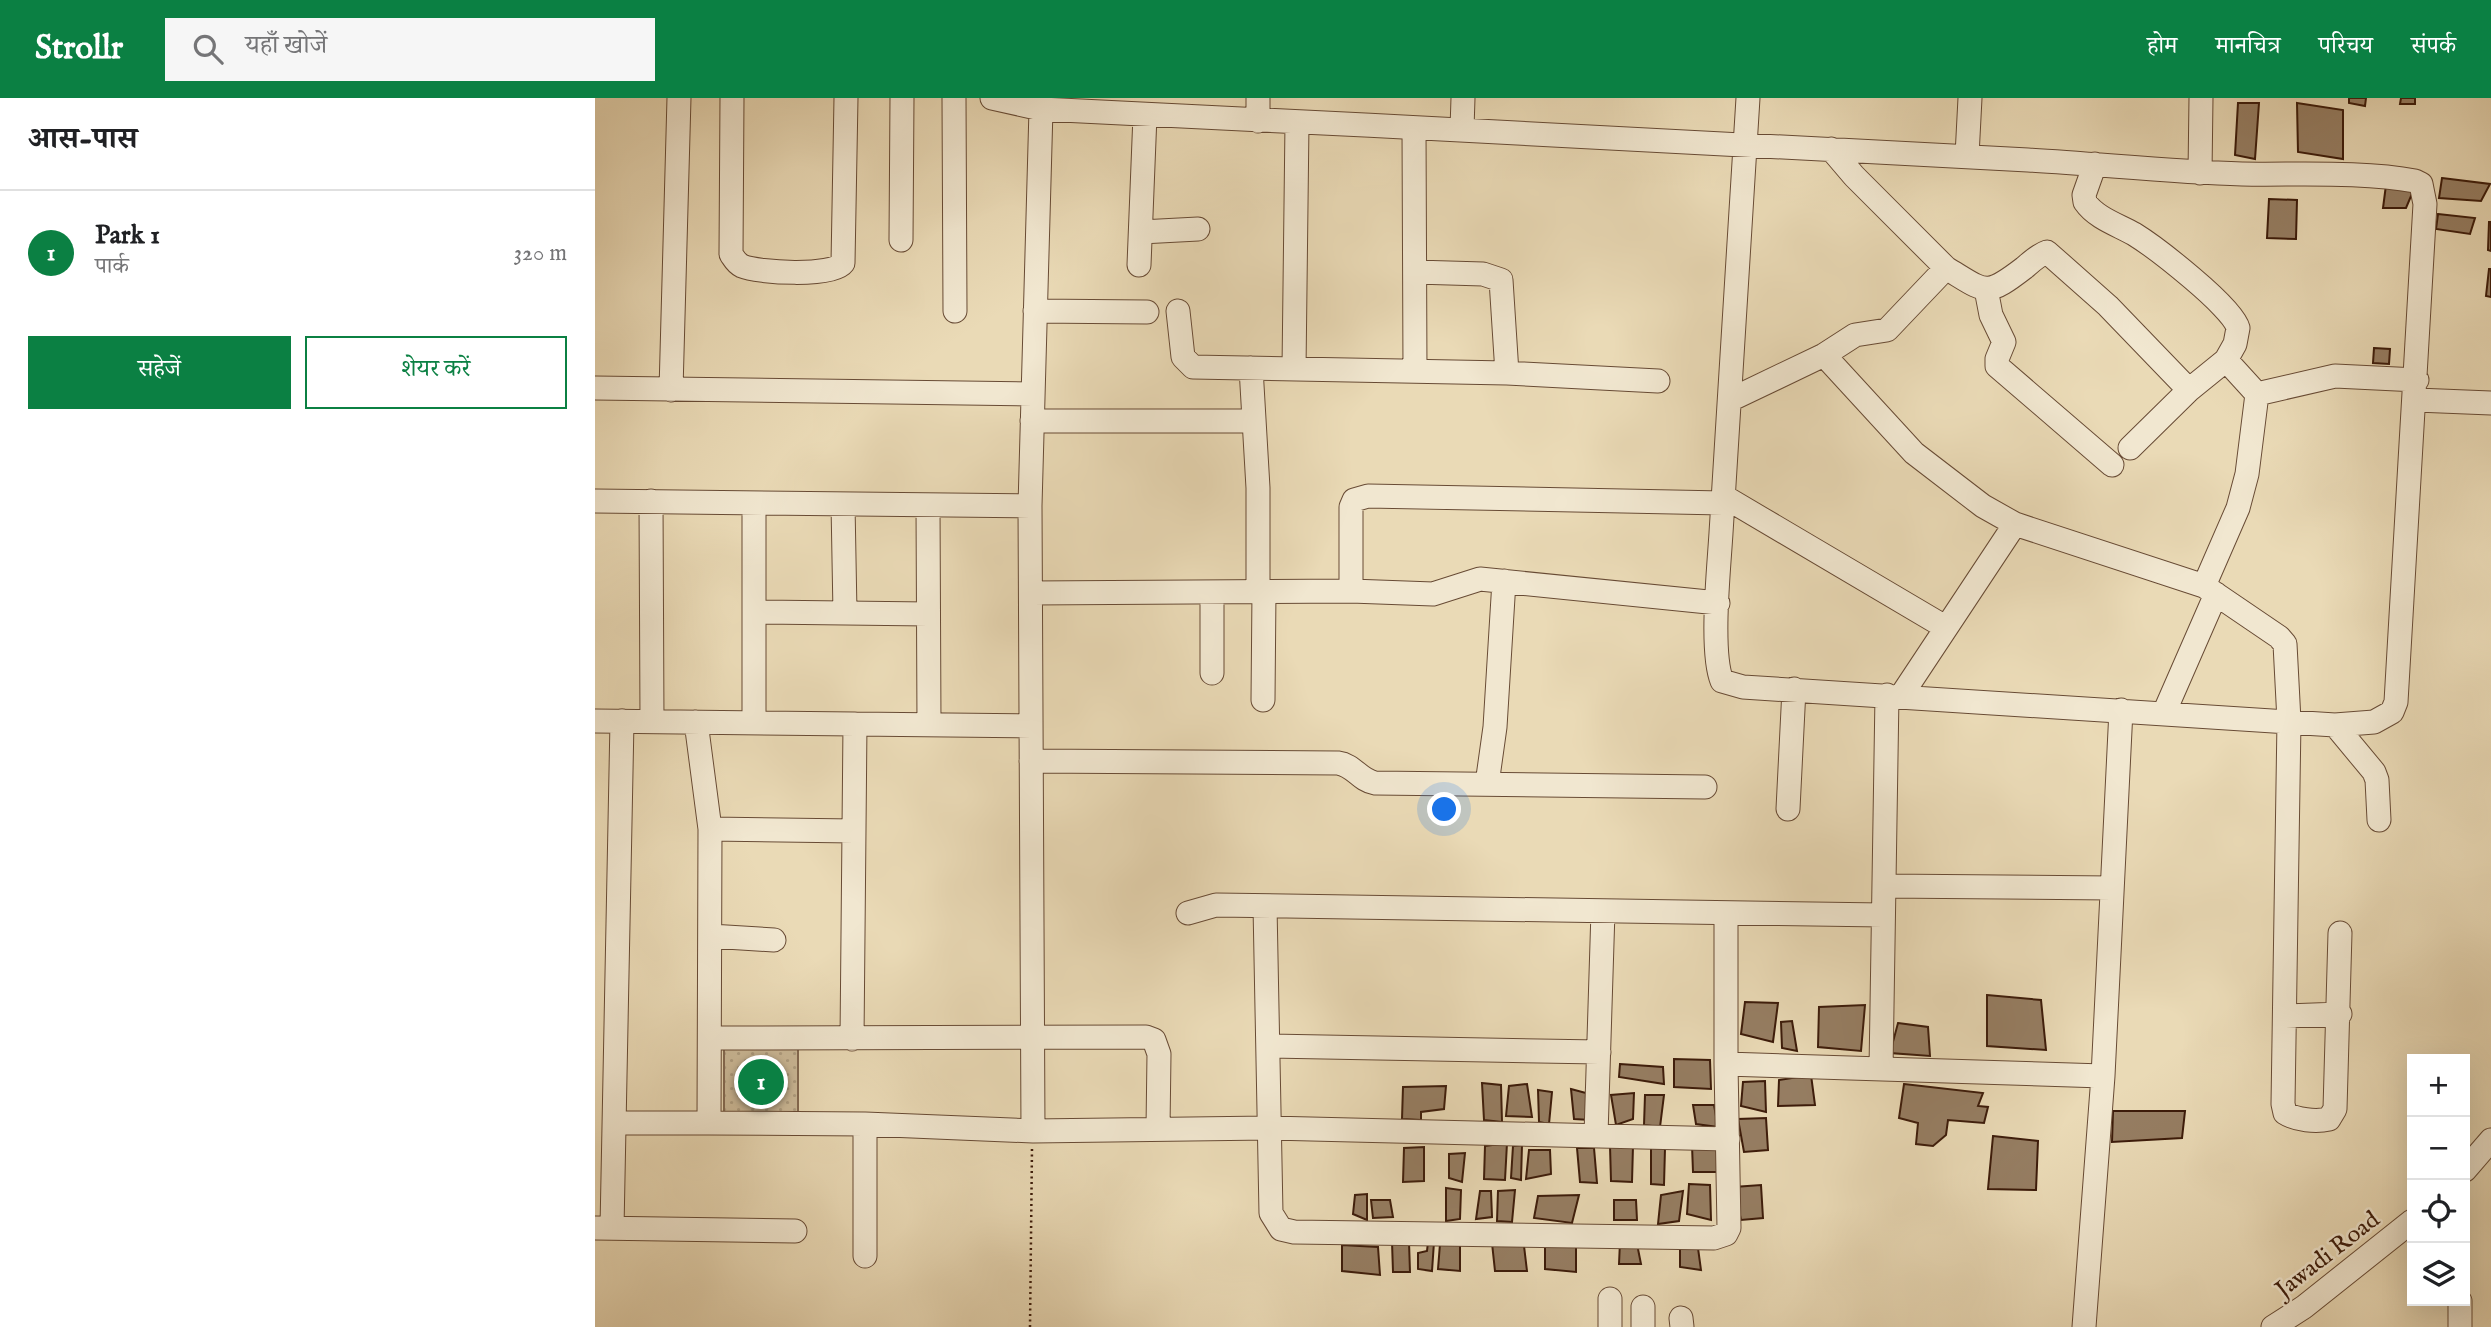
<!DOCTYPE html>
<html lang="hi">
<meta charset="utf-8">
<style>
body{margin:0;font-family:"IM FELL English","Noto Serif Devanagari",serif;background:#f6f6f6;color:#202124}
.controls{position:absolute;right:21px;bottom:21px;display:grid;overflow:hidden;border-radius:0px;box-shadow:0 7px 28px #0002}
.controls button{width:63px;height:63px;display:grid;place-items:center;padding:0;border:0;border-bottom:2px solid #e0e0e0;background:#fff;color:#202124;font:35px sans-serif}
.you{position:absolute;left:850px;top:712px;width:24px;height:24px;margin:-18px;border:5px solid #fff;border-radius:50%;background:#1a73e8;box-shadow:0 0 0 10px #1a73e833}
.badge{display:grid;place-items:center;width:46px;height:46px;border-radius:50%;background:#0b8043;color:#fff;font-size:23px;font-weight:700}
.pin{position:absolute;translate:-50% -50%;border:4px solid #fff;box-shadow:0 2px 7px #0006}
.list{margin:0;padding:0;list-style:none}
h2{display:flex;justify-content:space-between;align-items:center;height:91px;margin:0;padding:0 28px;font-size:30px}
h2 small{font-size:23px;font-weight:400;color:#757577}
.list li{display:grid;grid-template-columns:46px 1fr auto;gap:21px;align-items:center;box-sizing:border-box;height:126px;padding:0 28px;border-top:2px solid #e0e0e0}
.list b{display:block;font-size:26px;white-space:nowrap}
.list p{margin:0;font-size:23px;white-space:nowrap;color:#757577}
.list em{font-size:23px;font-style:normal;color:#757577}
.actions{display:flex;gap:14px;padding:21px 28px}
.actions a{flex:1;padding:16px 0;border:2px solid #0b8043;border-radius:0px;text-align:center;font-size:24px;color:#0b8043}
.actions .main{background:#0b8043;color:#fff}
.icon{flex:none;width:38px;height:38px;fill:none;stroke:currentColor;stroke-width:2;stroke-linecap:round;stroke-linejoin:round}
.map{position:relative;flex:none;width:1896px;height:1229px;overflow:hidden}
header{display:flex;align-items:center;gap:42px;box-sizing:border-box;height:98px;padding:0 35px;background:#0b8043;color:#fff}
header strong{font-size:33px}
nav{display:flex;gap:38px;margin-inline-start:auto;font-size:24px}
.search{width:490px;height:63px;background:#f6f6f6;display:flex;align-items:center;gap:18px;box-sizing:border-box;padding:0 24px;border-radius:0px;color:#757577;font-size:26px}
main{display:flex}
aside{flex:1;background:#fff}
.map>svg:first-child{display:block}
.green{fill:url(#green-dots);stroke:#846a52;stroke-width:2}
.building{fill:#967e63;stroke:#3c1b0a;stroke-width:2}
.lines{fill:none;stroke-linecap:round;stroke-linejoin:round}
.minor-casing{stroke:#684b35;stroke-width:25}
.path{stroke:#3c1b0a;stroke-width:2.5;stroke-dasharray:2 3.5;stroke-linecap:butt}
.minor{stroke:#f1e7d0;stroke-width:23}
.labels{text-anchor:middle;stroke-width:5;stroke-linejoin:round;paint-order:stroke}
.street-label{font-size:24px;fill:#3c1b0a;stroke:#f1e7d0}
</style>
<header>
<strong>Strollr</strong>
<div class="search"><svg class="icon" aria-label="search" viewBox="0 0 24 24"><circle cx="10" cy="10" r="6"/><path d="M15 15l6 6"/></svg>यहाँ खोजें</div>
<nav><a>होम</a><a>मानचित्र</a><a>परिचय</a><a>संपर्क</a></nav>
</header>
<main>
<aside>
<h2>आस-पास<small></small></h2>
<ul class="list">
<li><span class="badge">1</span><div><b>Park 1</b><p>पार्क</p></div><em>320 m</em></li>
</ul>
<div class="actions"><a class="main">सहेजें</a><a>शेयर करें</a></div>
</aside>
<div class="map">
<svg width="1896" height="1229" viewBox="0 0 1896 1229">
<defs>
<pattern id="green-dots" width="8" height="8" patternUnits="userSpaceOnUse" patternTransform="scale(1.75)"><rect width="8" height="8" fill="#ccba99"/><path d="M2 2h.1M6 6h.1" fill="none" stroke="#b09f82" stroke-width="1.8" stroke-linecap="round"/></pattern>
</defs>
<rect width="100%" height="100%" fill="#eadab6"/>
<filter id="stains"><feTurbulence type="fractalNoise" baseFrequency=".00286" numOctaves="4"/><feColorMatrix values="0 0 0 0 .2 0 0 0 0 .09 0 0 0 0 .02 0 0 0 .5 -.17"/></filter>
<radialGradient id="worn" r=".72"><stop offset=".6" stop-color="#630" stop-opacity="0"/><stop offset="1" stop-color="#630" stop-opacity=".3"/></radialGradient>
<path class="green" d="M 129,946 L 203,948 L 203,1021 L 129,1020 Z"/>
<path class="building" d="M 1754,0 L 1771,0 L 1770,8 L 1754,5 Z
M 1806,0 L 1820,0 L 1820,6 L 1805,6 Z
M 1643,5 L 1664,5 L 1660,61 L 1640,57 Z
M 1702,5 L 1748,12 L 1748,61 L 1703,54 Z
M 1847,80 L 1895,86 L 1886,103 L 1844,100 Z
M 1791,87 L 1819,91 L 1811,110 L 1788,110 Z
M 1674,101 L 1702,102 L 1701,141 L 1672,140 Z
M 1843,116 L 1880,120 L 1875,136 L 1841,131 Z
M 1894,124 L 1896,124 L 1896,153 L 1893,152 Z
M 1894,171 L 1896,171 L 1896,199 L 1891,198 Z
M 1779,250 L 1795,251 L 1794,266 L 1778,265 Z
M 1392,897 L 1446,902 L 1451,952 L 1392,948 Z
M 1150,904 L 1183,905 L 1178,944 L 1146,936 Z
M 1270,907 L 1266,953 L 1223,949 L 1224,909 Z
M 1197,923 L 1202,953 L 1187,950 L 1186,924 Z
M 1303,925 L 1333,929 L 1335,958 L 1295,955 Z
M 1079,961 L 1115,962 L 1116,991 L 1079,989 Z
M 1025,966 L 1068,969 L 1069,986 L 1024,979 Z
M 1216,977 L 1220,1007 L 1183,1008 L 1184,982 Z
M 1170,983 L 1171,1014 L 1146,1008 L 1148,984 Z
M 887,985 L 906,987 L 907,1024 L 889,1022 Z
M 932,986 L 937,1019 L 911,1018 L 914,988 Z
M 1309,986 L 1388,995 L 1383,1008 L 1393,1009 L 1389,1025 L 1353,1022 L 1351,1037 L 1338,1048 L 1321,1046 L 1323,1025 L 1304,1020 Z
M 851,988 L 849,1011 L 826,1014 L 826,1022 L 807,1021 L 808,989 Z
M 976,991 L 991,995 L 995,1022 L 979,1021 Z
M 943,992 L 957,994 L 954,1026 L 944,1024 Z
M 1039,995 L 1038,1021 L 1021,1027 L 1016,997 Z
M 1050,997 L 1069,997 L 1065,1029 L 1049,1027 Z
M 1098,1007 L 1119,1007 L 1123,1029 L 1101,1026 Z
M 1518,1013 L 1590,1013 L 1587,1040 L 1517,1044 Z
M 1171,1020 L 1173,1052 L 1149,1054 L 1143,1021 Z
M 1398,1038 L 1443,1043 L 1441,1092 L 1393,1091 Z
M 912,1045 L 910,1082 L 889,1081 L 890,1048 Z
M 927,1047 L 926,1082 L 916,1080 L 918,1048 Z
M 1097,1047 L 1123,1048 L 1123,1074 L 1098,1074 Z
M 1015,1048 L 1038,1048 L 1037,1084 L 1016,1083 Z
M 1056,1048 L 1070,1050 L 1069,1087 L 1056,1086 Z
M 829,1049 L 829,1083 L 808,1084 L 809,1050 Z
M 982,1050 L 999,1050 L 1002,1085 L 985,1084 Z
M 934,1052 L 955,1052 L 956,1076 L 931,1081 Z
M 870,1055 L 867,1084 L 854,1080 L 854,1056 Z
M 1094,1086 L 1115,1087 L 1116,1122 L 1092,1116 Z
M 1166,1087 L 1168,1120 L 1146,1122 L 1139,1089 Z
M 851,1090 L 866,1092 L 865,1121 L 851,1123 Z
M 920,1092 L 917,1124 L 902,1123 L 903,1093 Z
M 885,1093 L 896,1093 L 897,1119 L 881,1121 Z
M 1088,1093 L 1084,1123 L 1063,1126 L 1066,1097 Z
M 772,1096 L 772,1122 L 758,1116 L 760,1097 Z
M 984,1097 L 977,1125 L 939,1120 L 943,1098 Z
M 776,1102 L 795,1102 L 798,1119 L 778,1120 Z
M 1019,1102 L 1041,1102 L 1042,1122 L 1019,1122 Z
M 797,1144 L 814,1144 L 815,1174 L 798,1174 Z
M 833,1144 L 839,1144 L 837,1173 L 823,1171 L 823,1155 L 832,1153 Z
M 1025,1144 L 1042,1146 L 1046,1166 L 1024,1166 Z
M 865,1145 L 865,1173 L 843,1171 L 845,1146 Z
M 897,1145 L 929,1148 L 932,1173 L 900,1173 Z
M 950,1146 L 981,1148 L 981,1174 L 950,1171 Z
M 747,1147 L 783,1149 L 785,1177 L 747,1173 Z
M 1085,1150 L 1103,1150 L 1106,1172 L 1085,1169 Z"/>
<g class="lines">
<g class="minor-casing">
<path id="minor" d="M 137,0 L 136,156 C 140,162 141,165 147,168 C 163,175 238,179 248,165 L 251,0
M 359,0 L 360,213
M 397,0 L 446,11 C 775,28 1104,42 1433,62 C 1504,66 1576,74 1647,76 C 1700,77 1768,73 1820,83 L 1826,86 L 1830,106 L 1801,604 L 1797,614 L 1779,624 L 1740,627 L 1148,589 L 1127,583 C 1115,554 1124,469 1126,435 C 1134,290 1143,145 1153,0
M 663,23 L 663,0
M 819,30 L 820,273
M 867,31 L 868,0
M 1236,51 L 1259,78 L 1351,170
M 1372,58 L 1375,0
M 1500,66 L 1489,97 L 1490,104 C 1501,120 1523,127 1539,136 C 1560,149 1638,209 1643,230 L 1640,246 L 1631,262 L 1662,296 L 1652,376 L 1643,410 L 1609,488
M 1605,75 L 1606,0
M 546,134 L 603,131
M 306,142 L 307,0
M 544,167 L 550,17
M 820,174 L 888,176 L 906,182 L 912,275
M 1391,191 L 1396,217 L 1409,244 L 1402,261 L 1402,268 L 1517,367
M 440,213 L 552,214
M 583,213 L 588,259 L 598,269 L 912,275 L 1063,283
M 1229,257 L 1319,355 L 1388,408 L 1420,426 L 1609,488 L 1684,539 L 1690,546 L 1694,623 L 1688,1006 L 1690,1015 C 1701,1022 1721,1024 1734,1021 L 1740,1011 L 1745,835
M 656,270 L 663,390 L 663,493
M 699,271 L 702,25
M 0,290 L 438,296
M 76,292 L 84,0
M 1662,296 L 1740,278 L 1822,282
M 1135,302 L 1229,257 L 1260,237 L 1292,232 L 1351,170 C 1391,194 1390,200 1429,170 C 1436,164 1443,157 1452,154 L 1513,208 L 1594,292
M 1821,302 L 1896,305
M 437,323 L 659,323
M 1535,350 L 1594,292 L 1631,262
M 1128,398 L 1350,529
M 0,403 L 435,408 L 438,1033
M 56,403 L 57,623
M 159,405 L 159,625
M 248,406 L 250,515
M 333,407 L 334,627
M 435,408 L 446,11
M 756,493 L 838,496 L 885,481 L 1123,505
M 617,494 L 617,575
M 436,495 L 756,493 L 756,409 L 759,402 L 773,398 L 1128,405
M 159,514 L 333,516
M 1306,598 L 1420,426
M 668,602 L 669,493
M 1569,615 L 1621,496
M 0,623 L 436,628
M 101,624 L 115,731 L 114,1025 L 270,1026 L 438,1033 L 673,1030 L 1133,1041
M 1740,627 L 1779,674 L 1782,682 L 1784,722
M 436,663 L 743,665 C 759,667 764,682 780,685 L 1110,689
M 892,686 L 900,629 L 909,483
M 1193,711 L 1199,591
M 115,731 L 259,733
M 1289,788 L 1517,790
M 670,808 L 676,1115 L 686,1131 L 699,1134 L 1119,1140 L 1131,1136 L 1134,1130 L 1131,966 L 1508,978 L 1489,1229
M 593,815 L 621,807 L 1288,817
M 115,838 L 179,842
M 1690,918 L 1745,916
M 115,940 L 551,939 L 559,942 L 564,956 L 563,1030
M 257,941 L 260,626
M 675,948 L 1004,954
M 1131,966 L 1131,815
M 1286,971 L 1292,597
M 1508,978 L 1526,612
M 21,1025 L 114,1025
M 270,1026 L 270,1158
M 1001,1037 L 1008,813
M 1870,1072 L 1896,1042
M 0,1130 L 200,1133
M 17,1130 L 27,623
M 1015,1201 L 1015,1229
M 1048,1209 L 1048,1229
M 1086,1220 L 1087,1229
M 1678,1229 L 1709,1209 L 1817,1123
M 1865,1229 L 1865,1203"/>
</g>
<path class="path" d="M 435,1229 L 437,1050"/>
<use href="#minor" class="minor"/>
</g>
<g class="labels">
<g class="street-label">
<text transform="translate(1732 1156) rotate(-38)" y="8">Jawadi Road</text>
</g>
</g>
<rect width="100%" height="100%" filter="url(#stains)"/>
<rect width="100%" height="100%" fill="url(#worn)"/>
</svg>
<div class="controls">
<button>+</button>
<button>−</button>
<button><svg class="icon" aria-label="locate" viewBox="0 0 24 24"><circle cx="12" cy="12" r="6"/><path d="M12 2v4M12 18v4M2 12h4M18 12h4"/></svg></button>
<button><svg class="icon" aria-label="layers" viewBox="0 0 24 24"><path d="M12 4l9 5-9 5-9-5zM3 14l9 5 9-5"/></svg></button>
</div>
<div class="you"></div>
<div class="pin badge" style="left:166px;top:984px">1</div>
</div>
</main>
